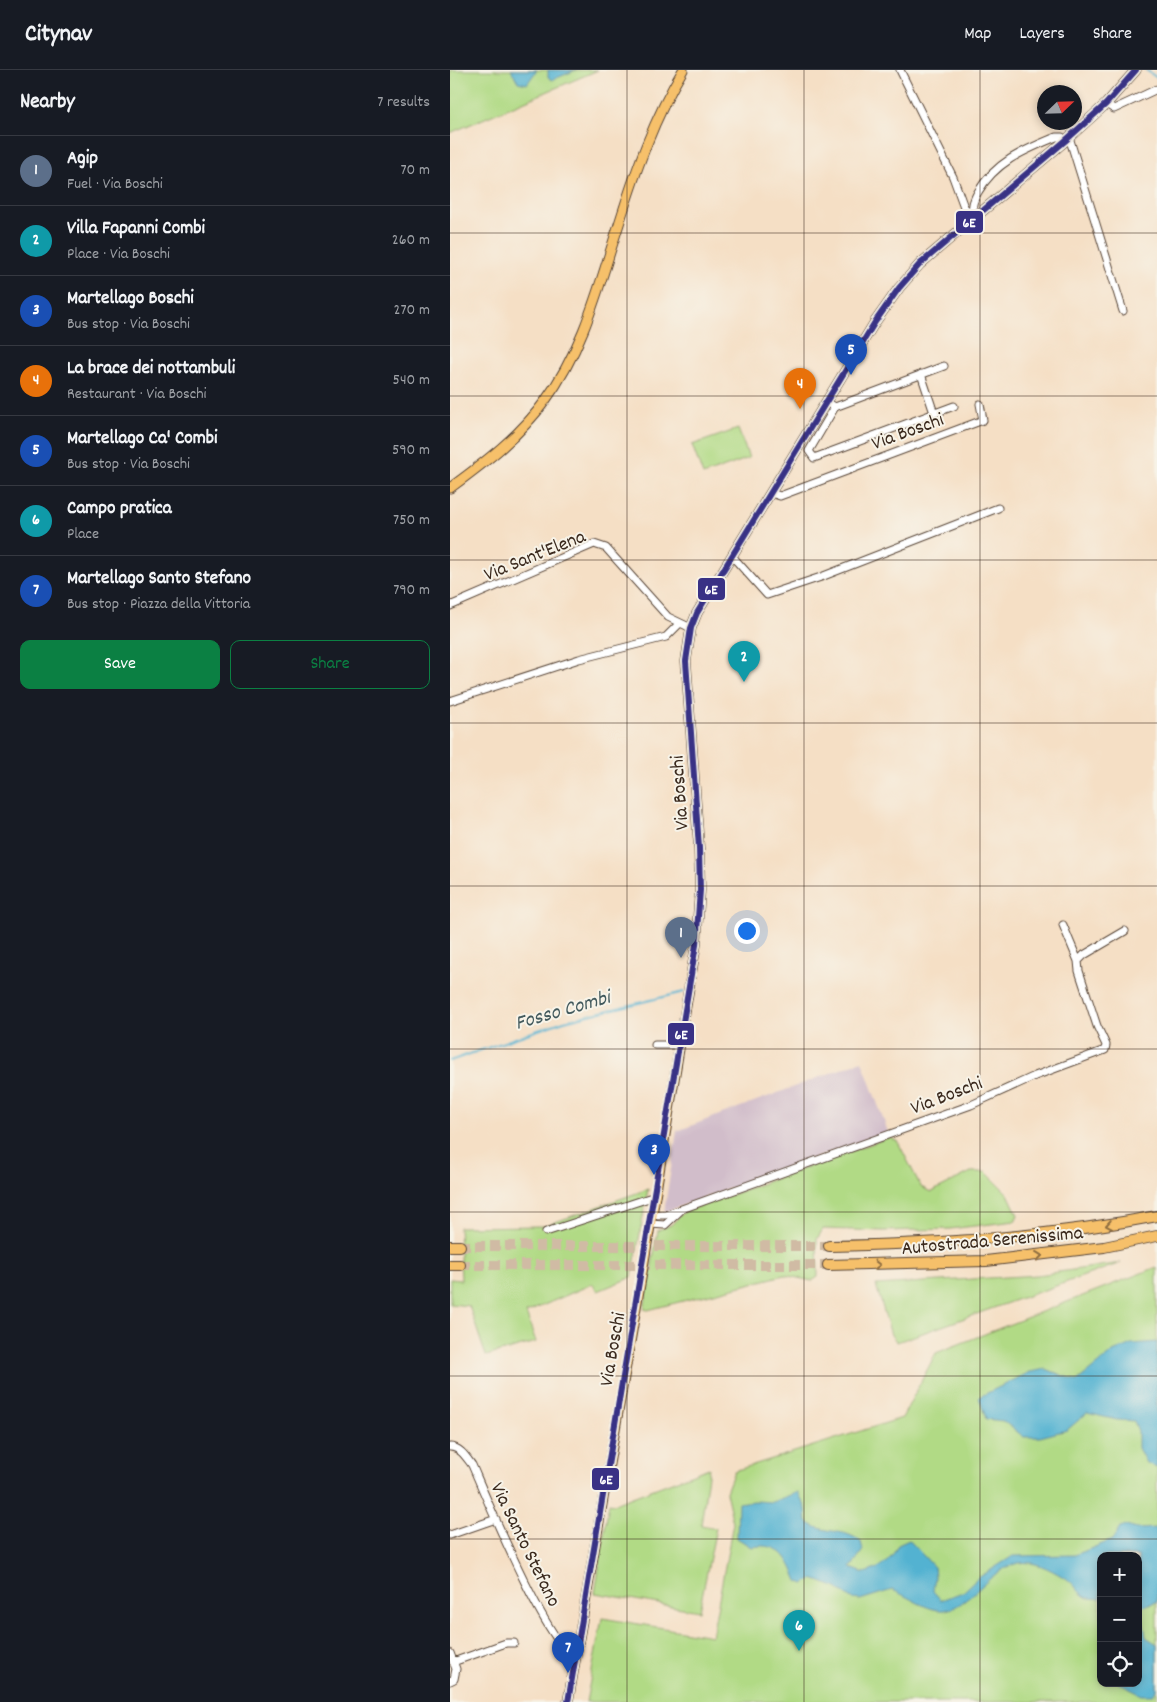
<!DOCTYPE html>
<meta charset="utf-8">
<style>
body{margin:0;font-family:Dekko,sans-serif;background:#20242c;color:#f1f3f6}
.controls{position:absolute;right:15px;bottom:15px;display:grid;overflow:hidden;border-radius:10px;box-shadow:0 2px 8px #0003}
.controls button{width:45px;height:45px;display:grid;place-items:center;padding:0;border:0;border-bottom:1px solid #363941;background:#171b24;color:#f1f3f6;font:25px sans-serif}
.compass{position:absolute;left:587px;top:15px;width:45px;height:45px;border-radius:50%;background:#171b24;box-shadow:0 2px 8px #0003;rotate:67deg}
.you{position:absolute;left:296px;top:860px;width:18px;height:18px;margin:-12px;border:4px solid #fff;border-radius:50%;background:#1a73e8;box-shadow:0 0 0 8px #1a73e833}
.badge{display:grid;place-items:center;width:32px;height:32px;border-radius:50%;background:#0b8043;color:#fff;font-size:16px;font-weight:700}
.pin{position:absolute;translate:-50% -41px;filter:drop-shadow(0 1px 2px #0008)}
.pin::after{content:'';position:absolute;top:26px;width:18px;height:15px;background:inherit;clip-path:polygon(0 0,100% 0,50% 100%)}
.list{margin:0;padding:0;list-style:none}
h2{display:flex;justify-content:space-between;align-items:center;height:65px;margin:0;padding:0 20px;font-size:21px}
h2 small{font-size:16px;font-weight:400;color:#9ea1a6}
.list li{display:grid;grid-template-columns:32px 1fr auto;gap:15px;align-items:center;box-sizing:border-box;height:70px;padding:0 20px;border-top:1px solid #363941}
.list b{display:block;font-size:19px;white-space:nowrap}
.list p{margin:0;font-size:16px;white-space:nowrap;color:#9ea1a6}
.list em{font-size:16px;font-style:normal;color:#9ea1a6}
.actions{display:flex;gap:10px;padding:15px 20px}
.actions a{flex:1;padding:11px 0;border:1px solid #0b8043;border-radius:10px;text-align:center;font-size:18px;color:#0b8043}
.actions .main{background:#0b8043;color:#fff}
.icon{flex:none;width:28px;height:28px;fill:none;stroke:currentColor;stroke-width:2;stroke-linecap:round;stroke-linejoin:round}
.map{position:relative;flex:none;width:707px;height:1632px;overflow:hidden}
header{display:flex;align-items:center;gap:30px;box-sizing:border-box;height:70px;padding:0 25px;background:#171b24;border-bottom:1px solid #363941}
header strong{font-size:24px}
nav{display:flex;gap:28px;margin-inline-start:auto;font-size:18px}
main{display:flex}
aside{flex:1;background:#171b24}
.map>svg:first-child{display:block}
.industrial{fill:#d1bdca}
.green{fill:#b1da85;stroke:#768252;fill-rule:evenodd}
.water{fill:#52b2d1;stroke:#466e78}
.lines{fill:none;stroke-linecap:round;stroke-linejoin:round}
.stream{stroke:#52b2d1;stroke-width:2}
.highway-tunnel{stroke:#d0bba4;stroke-width:10;stroke-dasharray:10 5;stroke-linecap:butt}
.minor-casing{stroke:#574537;stroke-width:9}
.major-casing{stroke:#574537;stroke-width:11}
.highway-casing{stroke:#574537;stroke-width:12}
.minor{stroke:#fff;stroke-width:7}
.major{stroke:#f6c06b;stroke-width:9}
.highway{stroke:#f6c06b;stroke-width:10}
.bus-1-casing{stroke:#f7f3e8;stroke-width:10}
.bus-1{stroke:#393185;stroke-width:6}
.oneway{stroke:#8f6e41}
.grid{fill:none;stroke:#3b2a1e;stroke-width:1;stroke-opacity:0.55}
.labels{text-anchor:middle;stroke-width:4;stroke-linejoin:round;paint-order:stroke}
.street-label{font-size:20px;fill:#3b2a1e;stroke:#f7f3e8}
.water-label{font-size:21px;font-style:italic;fill:#435a5d;stroke:#f7f3e8}
.line-badge{stroke:#f7f3e8;stroke-width:2}
.badge-label{font-size:14px;text-anchor:middle;font-weight:bold;fill:#fff}
</style>
<header>
<strong>Citynav</strong>
<nav><a>Map</a><a>Layers</a><a>Share</a></nav>
</header>
<main>
<aside>
<h2>Nearby<small>7 results</small></h2>
<ul class="list">
<li><span class="badge" style="background:#5c6f8a">1</span><div><b>Agip</b><p>Fuel · Via Boschi</p></div><em>70 m</em></li>
<li><span class="badge" style="background:#0f9aa8">2</span><div><b>Villa Fapanni Combi</b><p>Place · Via Boschi</p></div><em>260 m</em></li>
<li><span class="badge" style="background:#1a4fb4">3</span><div><b>Martellago Boschi</b><p>Bus stop · Via Boschi</p></div><em>270 m</em></li>
<li><span class="badge" style="background:#e8710a">4</span><div><b>La brace dei nottambuli</b><p>Restaurant · Via Boschi</p></div><em>540 m</em></li>
<li><span class="badge" style="background:#1a4fb4">5</span><div><b>Martellago Ca' Combi</b><p>Bus stop · Via Boschi</p></div><em>590 m</em></li>
<li><span class="badge" style="background:#0f9aa8">6</span><div><b>Campo pratica</b><p>Place</p></div><em>750 m</em></li>
<li><span class="badge" style="background:#1a4fb4">7</span><div><b>Martellago Santo Stefano</b><p>Bus stop · Piazza della Vittoria</p></div><em>790 m</em></li>
</ul>
<div class="actions"><a class="main">Save</a><a>Share</a></div>
</aside>
<div class="map">
<svg width="707" height="1632" viewBox="0 0 707 1632">
<rect width="100%" height="100%" fill="#f7f3e8"/>
<filter id="ink" filterUnits="userSpaceOnUse"><feTurbulence type="fractalNoise" baseFrequency=".02" numOctaves="2"/><feDisplacementMap in="SourceGraphic" scale="10" xChannelSelector="R" yChannelSelector="G"/><feConvolveMatrix kernelMatrix="1 2 1 2 8 2 1 2 1" color-interpolation-filters="sRGB"/></filter>
<filter id="wash" filterUnits="userSpaceOnUse"><feTurbulence type="fractalNoise" baseFrequency=".0096" numOctaves="4" result="noise"/><feDisplacementMap in="SourceGraphic" scale="20" xChannelSelector="R" yChannelSelector="G"/><feGaussianBlur stdDeviation="1.12" result="paint"/><feColorMatrix in="noise" values="0 0 0 0 0 0 0 0 0 0 0 0 0 0 0 0 0 1.4 0 .05"/><feComposite in="paint" operator="in"/></filter>
<g filter="url(#wash)">
<rect width="100%" height="100%" fill="#f5dfc5"/>
<path class="industrial" d="M 412,991 L 438,1062 L 214,1142 L 227,1061 Z"/>
<path class="green" d="M 0,0 L 148,0 L 0,63 Z
M 288,359 L 299,388 L 253,405 L 242,375 Z
M 440,1067 L 448,1072 L 471,1117 L 481,1122 L 521,1102 L 536,1102 L 558,1124 L 568,1145 L 565,1151 L 500,1159 L 434,1161 L 373,1159 L 367,1169 L 368,1207 L 362,1211 L 334,1205 L 198,1240 L 194,1239 L 208,1160 L 221,1155 L 234,1142 Z
M 198,1119 L 182,1207 L 148,1221 L 142,1214 L 76,1243 L 86,1272 L 36,1286 L 19,1236 L 0,1234 L 0,1209 L 11,1210 L 9,1157 L 94,1156 Z
M 671,1193 L 447,1272 L 441,1265 L 426,1215 L 588,1205 Z
M 707,1197 L 707,1632 L 136,1632 L 152,1548 L 262,1566 L 283,1453 L 276,1422 L 284,1401 L 452,1348 L 486,1283 ZM 651,1486 L 688,1486 L 688,1613 L 651,1613 Z
M 259,1398 L 251,1455 L 266,1458 L 249,1541 L 145,1523 L 159,1433 L 164,1434 Z"/>
<path class="water" d="M 61,0 L 87,0 L 77,14 L 68,12 Z
M 98,0 L 126,0 L 102,10 L 98,7 Z
M 707,1272 L 707,1397 L 696,1393 L 688,1378 L 688,1361 L 684,1351 L 667,1350 L 637,1343 L 617,1360 L 590,1367 L 574,1367 L 553,1351 L 536,1349 L 529,1327 L 580,1302 L 596,1299 L 627,1311 L 663,1282 L 681,1274 Z
M 348,1422 L 356,1438 L 357,1452 C 375,1465 394,1457 411,1472 L 413,1480 L 401,1498 L 414,1503 C 432,1498 440,1492 448,1475 L 459,1470 L 484,1497 L 485,1507 L 483,1521 L 491,1530 L 513,1522 L 528,1508 L 563,1486 L 625,1485 L 662,1470 L 670,1458 L 676,1456 L 687,1459 L 707,1458 L 707,1532 L 688,1537 L 688,1486 L 651,1486 L 651,1529 C 646,1528 639,1529 636,1527 C 630,1524 626,1517 622,1513 C 611,1505 594,1495 581,1493 C 545,1487 524,1536 495,1540 C 478,1542 458,1526 442,1520 L 410,1530 L 402,1529 L 387,1518 L 363,1509 L 354,1514 L 348,1511 C 338,1487 331,1472 301,1477 L 287,1468 L 288,1433 L 304,1431 L 322,1432 Z
M 688,1549 L 693,1549 L 696,1567 L 707,1574 L 707,1620 L 703,1625 L 692,1625 L 668,1613 L 688,1613 Z"/>
<g class="lines">
<path class="stream" d="M 696,0 L 707,8
M 0,991 L 114,951 L 234,922"/>
</g>
</g>
<g filter="url(#ink)">
<g class="lines">
<path class="highway-tunnel" d="M 10,1176 L 379,1176
M 10,1195 L 378,1195"/>
<g class="minor-casing">
<path id="minor" d="M 450,0 L 503,107 L 514,137 L 525,147
M 656,34 L 664,39 L 707,19
M 619,67 L 673,241
M 524,147 C 521,137 523,131 528,122 C 546,91 575,80 606,67 L 612,67 L 615,71
M 471,304 L 484,343
M 377,332 L 385,337 L 359,381 L 364,388 L 504,336
M 385,337 L 494,296
M 321,423 L 330,426 L 533,350 L 530,334
M 282,486 L 317,525 L 371,507 L 548,438
M 0,536 L 144,474 L 156,478 L 218,547 L 241,558
M 0,631 L 129,589 L 216,567 L 230,553
M 628,891 L 634,885 L 675,861
M 205,975 L 230,975
M 202,1145 L 215,1145 L 521,1035 L 585,1006 L 655,980 L 656,975 L 647,956 L 629,901 L 628,891 L 613,855
M 200,1154 L 215,1155 L 230,1141
M 96,1162 L 199,1128 L 205,1128
M 0,1377 C 10,1377 16,1387 22,1395 C 36,1427 98,1578 126,1588
M 0,1465 L 46,1449
M 0,1583 L 6,1599 L 4,1609 L 0,1611
M 3,1592 L 56,1573 L 64,1573"/>
</g>
<g class="major-casing">
<path id="major" d="M 0,418 C 34,393 70,366 95,331 C 134,278 149,215 169,154 C 186,100 204,48 233,0
M 118,1632 L 202,1145 L 246,875 L 250,820 L 249,778 L 236,591 L 241,558 L 247,543 L 425,252 L 449,218 L 470,194 L 615,71 L 656,34 L 686,0"/>
</g>
<g class="highway-casing">
<path id="highway" d="M 0,1176 L 10,1176
M 379,1176 C 490,1174 598,1167 707,1146
M 0,1195 L 10,1195
M 378,1195 L 536,1191 L 654,1177 L 707,1166"/>
</g>
<use href="#minor" class="minor"/>
<use href="#major" class="major"/>
<use href="#highway" class="highway"/>
<g class="bus-1-casing">
<path id="bus-1" d="M 118,1632 L 246,875 L 250,820 L 249,778 L 236,591 L 241,558 L 247,543 L 425,252 L 449,218 L 470,194 L 615,71 L 656,34 L 686,0"/>
</g>
<use href="#bus-1" class="bus-1"/>
</g>
<defs><path id="oneway-chevron" d="M-2-3.5L2.5 0L-2 3.5" fill="none" stroke-width="1.6" stroke-linecap="round" stroke-linejoin="round" transform="scale(1.25)"/></defs>
<g class="oneway">
<use href="#oneway-chevron" transform="translate(659 1155) rotate(170)"/>
<use href="#oneway-chevron" transform="translate(589 1186) rotate(-6)"/>
<use href="#oneway-chevron" transform="translate(427 1195)"/>
</g>
</g>
<path class="grid" d="M 177,0 L 177,1632M 354,0 L 354,1632M 530,0 L 530,1632M 0,163 L 707,163M 0,326 L 707,326M 0,490 L 707,490M 0,653 L 707,653M 0,816 L 707,816M 0,979 L 707,979M 0,1142 L 707,1142M 0,1306 L 707,1306M 0,1469 L 707,1469"/>
<g class="labels">
<g class="street-label">
<text transform="translate(457 360) rotate(-20)" y="7">Via Boschi</text>
<text transform="translate(84 484) rotate(-22)" y="7">Via Sant'Elena</text>
<text transform="translate(228 723) rotate(-94)" y="7">Via Boschi</text>
<text transform="translate(496 1024) rotate(-21)" y="7">Via Boschi</text>
<text transform="translate(542 1169) rotate(-5)" y="7">Autostrada Serenissima</text>
<text transform="translate(161 1279) rotate(-80)" y="7">Via Boschi</text>
<text transform="translate(77 1474) rotate(64)" y="7">Via Santo Stefano</text>
</g>
<g class="water-label">
<text transform="translate(112 939) rotate(-16)" y="7">Fosso Combi</text>
</g>
</g>
<g class="line-badge">
<rect x="505" y="140" width="29" height="24" rx="5" fill="#393185"/>
<rect x="247" y="507" width="29" height="24" rx="5" fill="#393185"/>
<rect x="217" y="952" width="28" height="24" rx="5" fill="#393185"/>
<rect x="141" y="1397" width="29" height="24" rx="5" fill="#393185"/>
</g>
<g class="badge-label">
<text x="519" y="157">6E</text>
<text x="261" y="524">6E</text>
<text x="231" y="969">6E</text>
<text x="156" y="1414">6E</text>
</g>
</svg>
<div class="controls">
<button>+</button>
<button>−</button>
<button><svg class="icon" aria-label="locate" viewBox="0 0 24 24"><circle cx="12" cy="12" r="6"/><path d="M12 2v4M12 18v4M2 12h4M18 12h4"/></svg></button>
</div>
<svg class="compass" viewBox="-18 -18 36 36"><path d="M0-13l5 13h-10z" fill="#e53935"/><path d="M0 13l5-13h-10z" fill="#9ea1a6"/></svg>
<div class="you"></div>
<div class="pin badge" style="left:231px;top:888px;background:#5c6f8a">1</div>
<div class="pin badge" style="left:294px;top:612px;background:#0f9aa8">2</div>
<div class="pin badge" style="left:204px;top:1105px;background:#1a4fb4">3</div>
<div class="pin badge" style="left:350px;top:339px;background:#e8710a">4</div>
<div class="pin badge" style="left:401px;top:305px;background:#1a4fb4">5</div>
<div class="pin badge" style="left:349px;top:1581px;background:#0f9aa8">6</div>
<div class="pin badge" style="left:118px;top:1603px;background:#1a4fb4">7</div>
</div>
</main>
